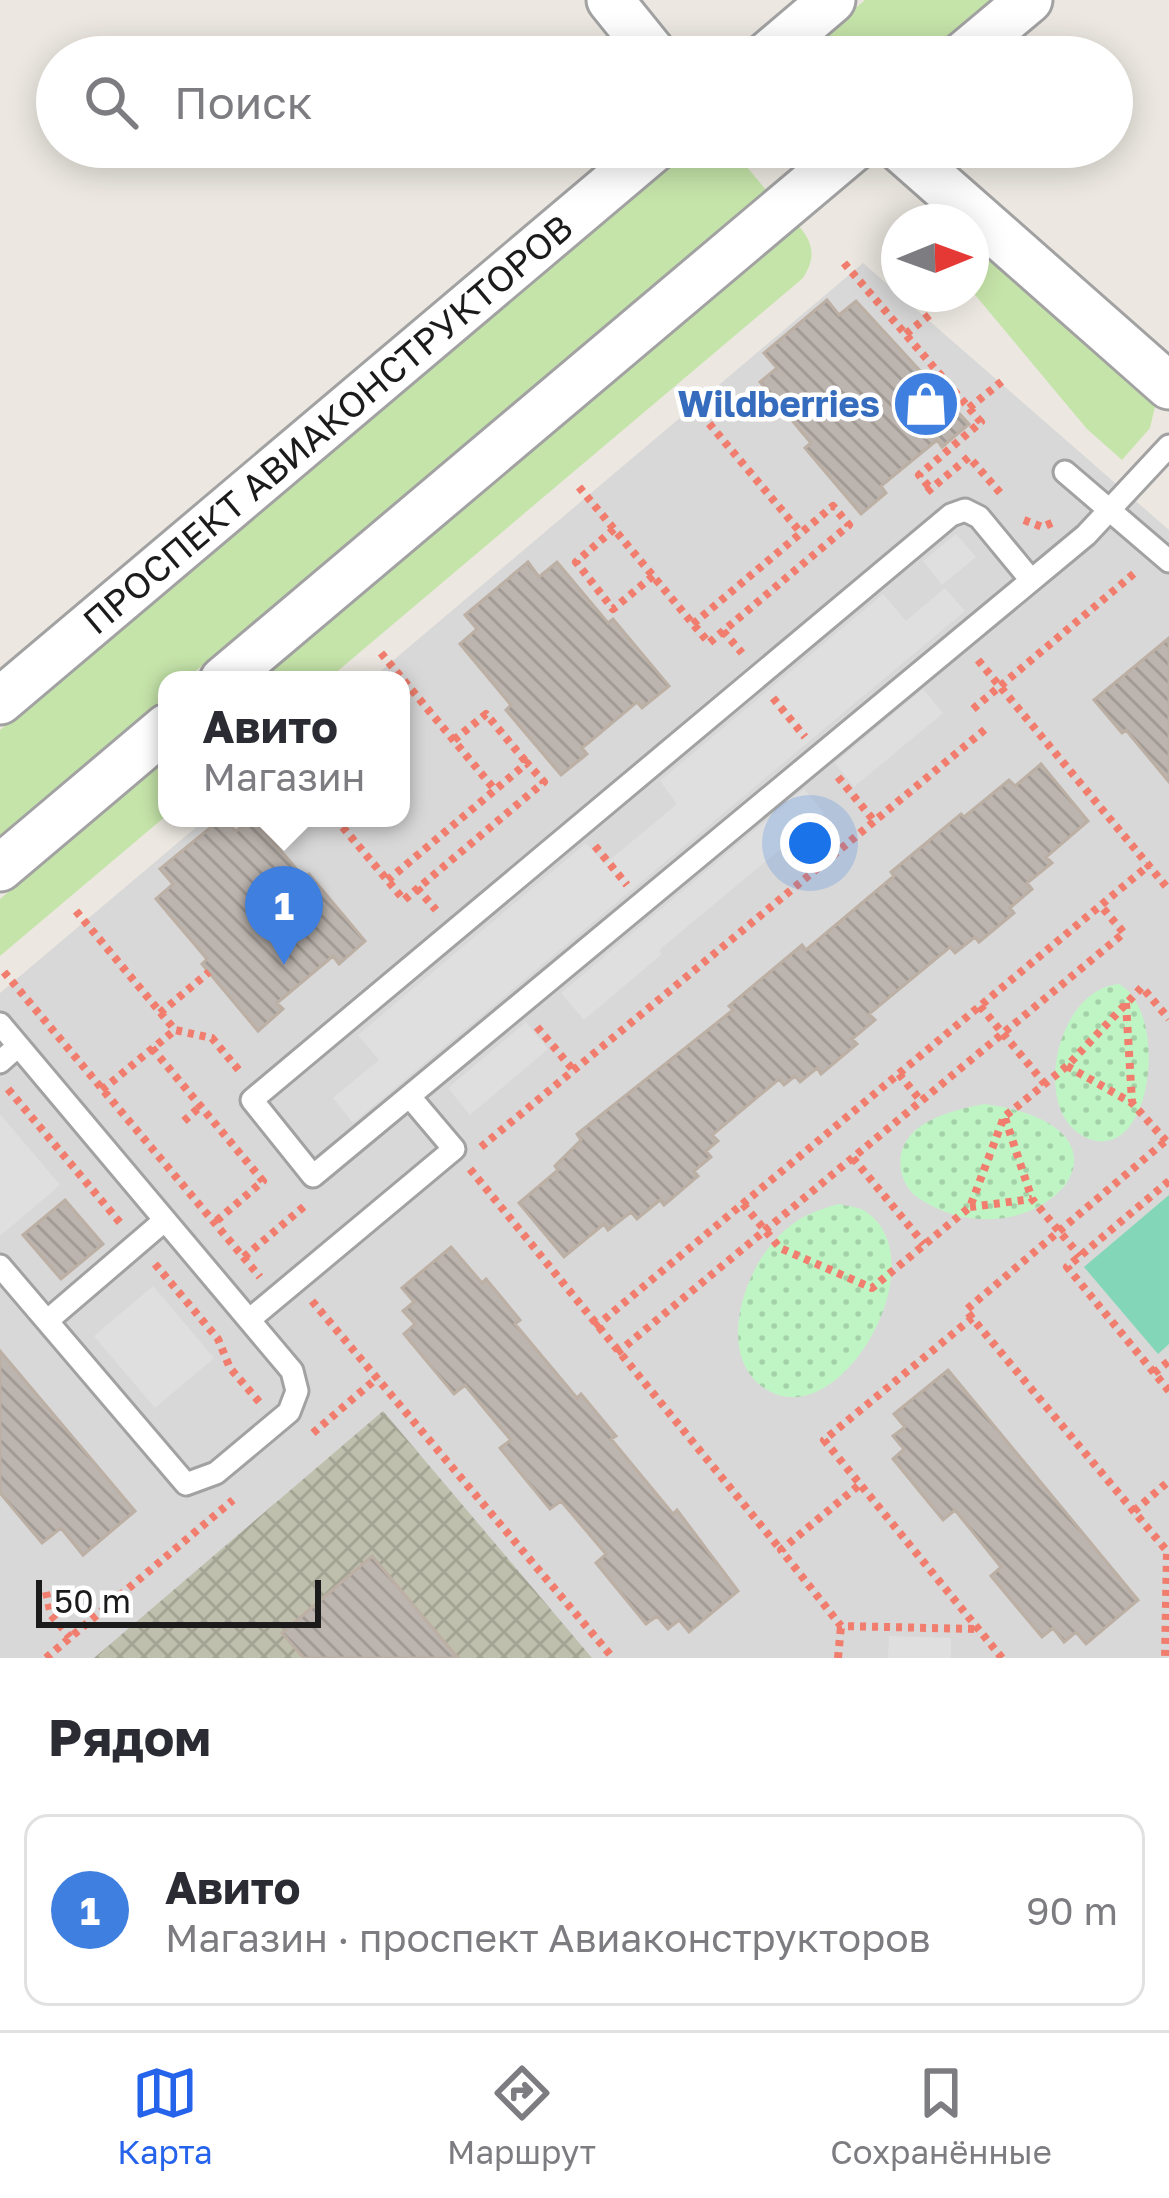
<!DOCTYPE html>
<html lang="ru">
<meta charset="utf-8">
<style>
body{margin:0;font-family:"Golos Text",sans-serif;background:#f2f2f3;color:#2b2b33}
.compass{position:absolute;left:881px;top:204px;width:108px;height:108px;border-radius:50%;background:#fff;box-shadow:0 6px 30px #0003;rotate:89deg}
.scale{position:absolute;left:36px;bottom:30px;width:285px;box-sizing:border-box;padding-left:12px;border:6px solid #1b1b1b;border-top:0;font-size:33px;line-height:42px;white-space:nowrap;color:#1b1b1b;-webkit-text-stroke:9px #fff;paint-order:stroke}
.you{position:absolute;left:810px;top:843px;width:42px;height:42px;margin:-30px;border:9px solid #fff;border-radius:50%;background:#1a73e8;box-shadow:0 0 0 18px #1a73e833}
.badge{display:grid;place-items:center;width:78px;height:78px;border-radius:50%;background:#2563eb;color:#fff;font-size:39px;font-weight:700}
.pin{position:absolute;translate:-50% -99px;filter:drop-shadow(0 3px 6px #0008)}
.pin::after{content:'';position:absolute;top:63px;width:42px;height:36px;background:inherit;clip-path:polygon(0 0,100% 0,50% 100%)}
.popup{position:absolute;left:158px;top:671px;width:252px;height:156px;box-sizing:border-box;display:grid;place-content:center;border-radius:24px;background:#fff;filter:drop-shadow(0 3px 9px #0005);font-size:39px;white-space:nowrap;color:#7c7c81}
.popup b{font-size:45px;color:#2b2b33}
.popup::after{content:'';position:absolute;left:50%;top:100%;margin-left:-24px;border:24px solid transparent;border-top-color:#fff}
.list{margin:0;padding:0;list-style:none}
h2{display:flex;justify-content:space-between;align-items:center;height:156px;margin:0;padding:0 48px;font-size:51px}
h2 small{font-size:39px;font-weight:400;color:#7c7c81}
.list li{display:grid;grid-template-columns:78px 1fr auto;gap:36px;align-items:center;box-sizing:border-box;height:192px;margin:0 24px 24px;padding:0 24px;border:3px solid #e1e1e2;border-radius:24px}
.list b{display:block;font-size:45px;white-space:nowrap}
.list p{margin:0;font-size:39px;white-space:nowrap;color:#7c7c81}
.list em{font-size:39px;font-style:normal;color:#7c7c81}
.icon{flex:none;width:66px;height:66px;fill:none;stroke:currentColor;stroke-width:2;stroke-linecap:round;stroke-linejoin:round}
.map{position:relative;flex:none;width:1169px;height:1658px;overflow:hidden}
.search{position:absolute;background:#fff;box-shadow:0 6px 30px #0003;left:36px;right:36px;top:36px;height:132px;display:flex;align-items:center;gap:30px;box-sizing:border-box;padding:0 42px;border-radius:66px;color:#7c7c81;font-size:45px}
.sheet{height:372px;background:#fff}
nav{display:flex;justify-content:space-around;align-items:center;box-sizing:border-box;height:168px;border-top:3px solid #e1e1e2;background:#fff;font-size:33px;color:#7c7c81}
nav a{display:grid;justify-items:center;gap:6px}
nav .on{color:#2563eb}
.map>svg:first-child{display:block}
.residential{fill:#d9d8d8}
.construction{fill:url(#construction-cross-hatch)}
.grass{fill:#c5e4a9}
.park{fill:url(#park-dots)}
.pitch{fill:#83d7b8}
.parking{fill:#dfdfdf}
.building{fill:url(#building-back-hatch);stroke:#bcafa4;stroke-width:3}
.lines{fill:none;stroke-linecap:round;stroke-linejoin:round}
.lane-casing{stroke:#a2a2a2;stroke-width:27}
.street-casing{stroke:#a2a2a2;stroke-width:51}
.path{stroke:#f07d6d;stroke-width:8;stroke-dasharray:6 6;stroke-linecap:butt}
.lane{stroke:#fff;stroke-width:21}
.street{stroke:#fff;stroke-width:45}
.labels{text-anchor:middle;stroke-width:9;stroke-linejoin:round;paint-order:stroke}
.shop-label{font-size:36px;font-weight:bold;fill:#366cbe;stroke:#fff;text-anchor:end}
.street-label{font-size:36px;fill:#1b1b1b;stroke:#fff}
</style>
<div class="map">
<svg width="1169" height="1658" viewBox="0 0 1169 1658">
<defs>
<pattern id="construction-cross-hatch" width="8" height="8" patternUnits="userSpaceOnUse" patternTransform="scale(3)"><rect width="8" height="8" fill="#bfbfad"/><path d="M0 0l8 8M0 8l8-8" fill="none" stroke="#a4a494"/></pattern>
<pattern id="park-dots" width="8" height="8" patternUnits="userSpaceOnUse" patternTransform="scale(3)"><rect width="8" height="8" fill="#bff5c4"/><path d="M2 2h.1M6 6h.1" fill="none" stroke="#a4d1a8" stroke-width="1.8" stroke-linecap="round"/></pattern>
<pattern id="building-back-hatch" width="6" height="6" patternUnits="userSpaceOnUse" patternTransform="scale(3)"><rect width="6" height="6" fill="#bcb4ae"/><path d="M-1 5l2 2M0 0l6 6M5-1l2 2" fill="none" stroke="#a19a95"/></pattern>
</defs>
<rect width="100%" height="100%" fill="#ece8e1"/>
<path class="residential" d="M 863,263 L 1169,530 L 1169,1658 L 0,1658 L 0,993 L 207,818 L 401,818 L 401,680 L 370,680 Z"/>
<path class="construction" d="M 383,1411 L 592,1658 L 94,1658 Z"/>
<path class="grass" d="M 865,0 L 991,0 L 923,57 L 798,57 Z
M 691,147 L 730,147 L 766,190 L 185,680 L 167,680 L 167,695 L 0,837 L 0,730 Z
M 798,225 C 814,243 816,258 803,278 L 327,680 L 259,680 Z
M 971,230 L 1156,402 L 1150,428 L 1122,460 L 1087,429 L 971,290 Z
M 167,758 L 167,815 L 0,956 L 0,899 Z"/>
<path class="park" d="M 1119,984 C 1169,1012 1153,1157 1093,1140 C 1028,1122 1053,990 1119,984 Z
M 985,1104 C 1168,1130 1030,1271 920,1199 C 910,1193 903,1182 901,1170 C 894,1124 951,1110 985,1104 Z
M 839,1204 C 847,1206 859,1207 865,1211 C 939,1259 843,1432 769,1391 C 712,1359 744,1266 783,1232 C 800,1216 817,1210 839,1204 Z"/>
<path class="pitch" d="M 1169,1195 L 1169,1344 L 1158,1354 L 1084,1267 Z"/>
<path class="parking" d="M 956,534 L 976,557 L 942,585 L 923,561 Z
M 945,588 L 965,611 L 353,1123 L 333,1098 L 379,1060 L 358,1035 L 586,843 L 605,864 L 677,804 L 660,781 L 883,594 L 906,621 Z
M 923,689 L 943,713 L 854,787 L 835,763 Z
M 804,789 L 824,813 L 659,950 L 662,954 L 584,1020 L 561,993 Z
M 526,1022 L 548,1049 L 470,1115 L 448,1088 Z
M 0,1114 L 60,1185 L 0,1236 Z
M 153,1286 L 214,1358 L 155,1408 L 94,1336 Z
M 889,1636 L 951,1638 L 951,1658 L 888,1658 Z"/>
<path class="building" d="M 827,300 L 839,315 L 856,301 L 969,424 L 942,447 L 937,440 L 881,486 L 886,493 L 861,514 L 805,448 L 811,443 L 760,382 L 777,368 L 764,353 Z
M 528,562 L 539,577 L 557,562 L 608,623 L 613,619 L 669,686 L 642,708 L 637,702 L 582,748 L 587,754 L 561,775 L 506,710 L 511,705 L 460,644 L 477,629 L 465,615 Z
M 1169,638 L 1169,782 L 1126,730 L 1122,733 L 1094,700 Z
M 1041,764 L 1088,821 L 1046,857 L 1052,863 L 1027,883 L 1032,889 L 1010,908 L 1014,913 L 979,942 L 975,937 L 955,953 L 950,947 L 869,1014 L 875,1020 L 852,1039 L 857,1044 L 821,1074 L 817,1068 L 800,1082 L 795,1076 L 784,1085 L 779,1079 L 712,1135 L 718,1141 L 706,1151 L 711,1157 L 694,1171 L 698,1176 L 664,1205 L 660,1200 L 637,1219 L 631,1212 L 608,1230 L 604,1224 L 564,1257 L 519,1203 L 558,1170 L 555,1166 L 581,1140 L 577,1134 L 733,1010 L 729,1006 L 802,945 L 806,950 L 894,876 L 891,872 L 961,814 L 964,817 L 1009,780 L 1015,786 Z
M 222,818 L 236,831 L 253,818 L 304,878 L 309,874 L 365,941 L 339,964 L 333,956 L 277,1003 L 283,1009 L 258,1031 L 202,964 L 207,959 L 156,899 L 173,884 L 160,869 Z
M 65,1200 L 103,1244 L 61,1279 L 23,1235 Z
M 451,1247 L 482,1283 L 486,1279 L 520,1320 L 515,1324 L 577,1398 L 581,1394 L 616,1436 L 611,1439 L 673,1514 L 677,1510 L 738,1591 L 689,1632 L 679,1620 L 668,1629 L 657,1616 L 646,1624 L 596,1563 L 606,1554 L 561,1501 L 550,1509 L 500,1448 L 511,1440 L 488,1413 L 465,1385 L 454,1394 L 404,1334 L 415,1324 L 403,1311 L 414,1302 L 402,1288 Z
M 0,1351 L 135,1511 L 83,1555 L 61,1528 L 42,1543 L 0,1493 Z
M 948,1370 L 1138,1600 L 1086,1644 L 1076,1632 L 1064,1642 L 1053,1628 L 1042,1637 L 991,1576 L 1001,1567 L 955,1510 L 943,1520 L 893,1459 L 904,1449 L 893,1436 L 905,1427 L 894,1414 Z
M 372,1556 L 458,1658 L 304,1658 L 282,1633 Z"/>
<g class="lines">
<g class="lane-casing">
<path id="lane" d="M 1065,472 L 1169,561
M 1031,580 L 979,517 L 965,510 L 951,515 L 252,1100 L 313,1176 L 1086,535 L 1169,446
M 0,1024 L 292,1371 L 297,1391 L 289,1412 L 216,1473 L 186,1484 L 0,1266
M 0,1062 L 18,1046
M 249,1320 L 454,1149 L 410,1097
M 47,1321 L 165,1220"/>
</g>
<g class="street-casing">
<g id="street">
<path d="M 610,0 L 656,57"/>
<path d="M 765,57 L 832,0"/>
<path d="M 961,57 L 1029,0"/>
<path d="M 898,147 L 1169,386"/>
<path d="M 223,680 L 855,147"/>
<path id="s1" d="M 0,701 L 656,147"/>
<path d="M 0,868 L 167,727"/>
</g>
</g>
<path class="path" d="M 778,147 L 776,157 L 780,162
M 844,263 L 981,422 L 919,475 L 931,489
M 906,334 L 932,313
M 686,396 L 801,533
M 969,408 L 1006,378
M 579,487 L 693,624 L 709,643 L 849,525 L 833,506 L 693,624
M 927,492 L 969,457 L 1002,495
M 1024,520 L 1042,527 L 1054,522
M 614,529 L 576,562 L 613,609 L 653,576
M 723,631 L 742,653
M 381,653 L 495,790
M 978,660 L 1169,890
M 773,698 L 805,737
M 973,709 L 1137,571
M 454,740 L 486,714 L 527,763
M 838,777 L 875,822
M 335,818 L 404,900 L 544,782 L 527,763 L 388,880
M 595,846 L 627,885
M 417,888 L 436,910
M 76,911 L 175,1030 L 212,1038 L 242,1074
M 4,972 L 260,1277
M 1126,1003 L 1132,1102
M 980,1006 L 1045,1084
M 160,1013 L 209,972
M 537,1027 L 575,1072
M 152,1048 L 263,1181 L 214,1223
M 1067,1066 L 1132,1103 L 1166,1141
M 899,1074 L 921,1101
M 8,1089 L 122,1225
M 102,1090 L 175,1030
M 1005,1118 L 1032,1199 L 1080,1256
M 184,1121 L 201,1106
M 481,1147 L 988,727
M 853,1158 L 924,1244
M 470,1169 L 781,1550
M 1169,1181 L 1067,1267 L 1169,1391
M 743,1204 L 780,1248 L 872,1288 L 970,1207 L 1004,1117 L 1067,1066 L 1142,987 L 1169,1019
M 970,1207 L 1032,1199
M 244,1257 L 307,1204
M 155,1264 L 218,1339 L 230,1368 L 261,1404
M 312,1301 L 613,1658
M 972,1318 L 966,1310 L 1169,1138
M 595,1327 L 1149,865
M 617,1353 L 1124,933 L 1101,906
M 1154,1373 L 1169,1361
M 313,1433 L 377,1378
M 858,1486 L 781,1550 L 841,1626 L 976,1629
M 1134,1511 L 1169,1481
M 46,1592 L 51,1615 L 70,1637
M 46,1658 L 233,1500
M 838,1658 L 841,1626
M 1002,1658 L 824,1440 L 972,1318 L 1167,1551 L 1165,1658"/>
<use href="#lane" class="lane"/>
<use href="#street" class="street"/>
</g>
<defs>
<g id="shop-disc" transform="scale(3.45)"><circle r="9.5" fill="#3f7fe0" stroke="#fff"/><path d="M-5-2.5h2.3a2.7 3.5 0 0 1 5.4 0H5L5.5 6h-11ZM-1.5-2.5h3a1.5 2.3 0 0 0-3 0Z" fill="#fff"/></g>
</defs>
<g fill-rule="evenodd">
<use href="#shop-disc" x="926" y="404"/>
</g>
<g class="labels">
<g class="shop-label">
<text x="880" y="417">Wildberries</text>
</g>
<g class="street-label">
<text dy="13" stroke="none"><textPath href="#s1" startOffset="429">ПРОСПЕКТ АВИАКОНСТРУКТОРОВ</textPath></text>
</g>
</g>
</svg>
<svg class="compass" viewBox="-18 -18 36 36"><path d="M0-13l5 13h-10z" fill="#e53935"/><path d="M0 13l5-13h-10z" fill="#7c7c81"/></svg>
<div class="scale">50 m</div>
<div class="you"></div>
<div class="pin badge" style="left:284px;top:965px;background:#3f7fe0">1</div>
<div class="popup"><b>Авито</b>Магазин</div>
<div class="search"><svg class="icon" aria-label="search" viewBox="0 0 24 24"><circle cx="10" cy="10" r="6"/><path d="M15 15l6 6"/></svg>Поиск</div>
</div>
<section class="sheet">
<h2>Рядом<small></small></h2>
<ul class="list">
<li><span class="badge" style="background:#3f7fe0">1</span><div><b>Авито</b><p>Магазин · проспект Авиаконструкторов</p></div><em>90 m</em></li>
</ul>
</section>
<nav>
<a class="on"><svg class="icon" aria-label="map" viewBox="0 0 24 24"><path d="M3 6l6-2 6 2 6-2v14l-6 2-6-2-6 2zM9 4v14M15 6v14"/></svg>Карта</a>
<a><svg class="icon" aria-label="directions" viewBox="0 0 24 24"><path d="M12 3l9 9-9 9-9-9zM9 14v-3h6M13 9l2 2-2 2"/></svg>Маршрут</a>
<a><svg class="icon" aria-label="saved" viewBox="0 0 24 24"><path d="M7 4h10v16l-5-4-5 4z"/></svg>Сохранённые</a>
</nav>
